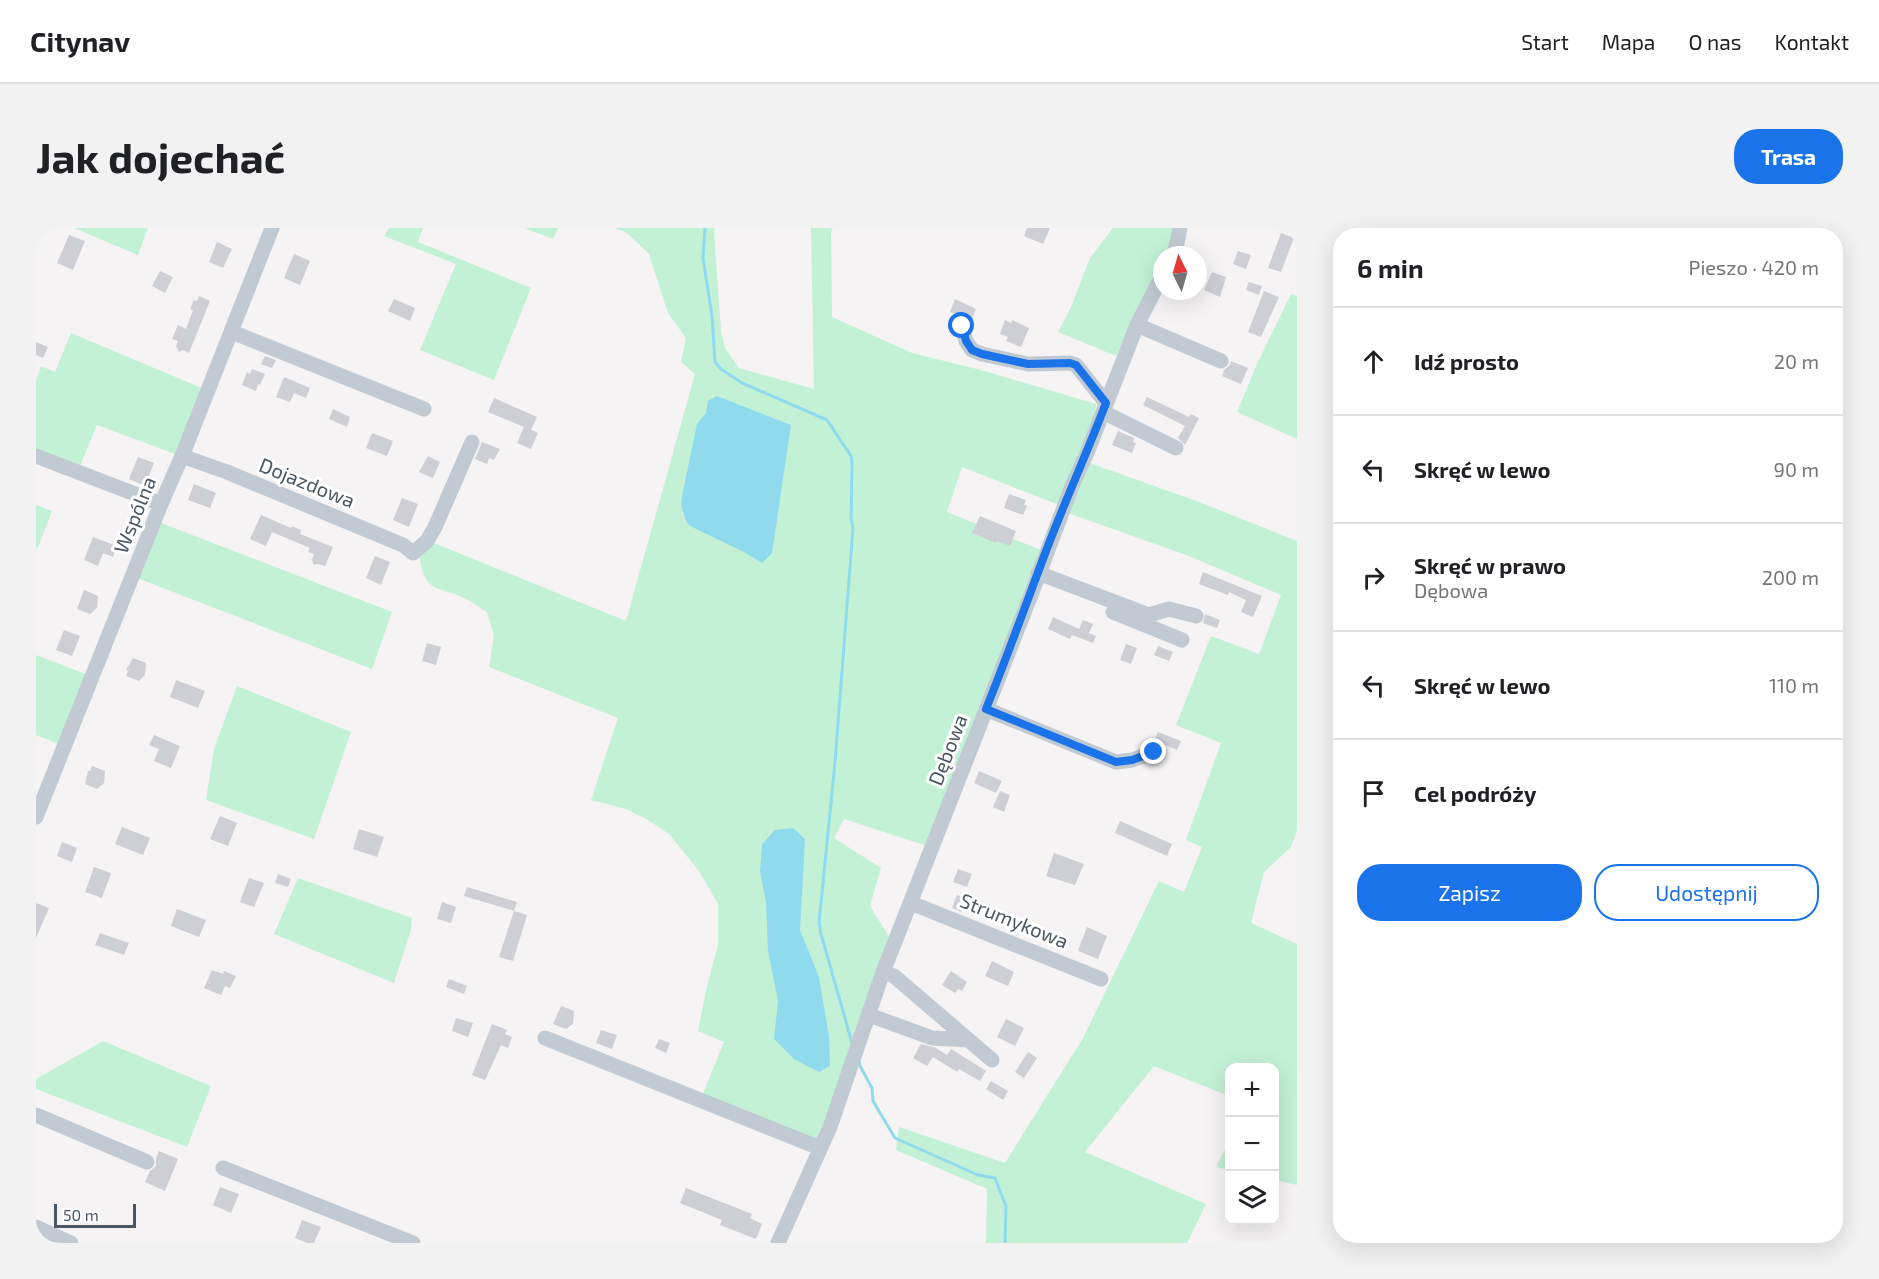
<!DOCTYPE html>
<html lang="pl">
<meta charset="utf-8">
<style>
body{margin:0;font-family:"Exo 2",sans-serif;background:#f2f2f2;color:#202124}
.controls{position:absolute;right:18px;bottom:18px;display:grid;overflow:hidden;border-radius:12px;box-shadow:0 6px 24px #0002}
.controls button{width:54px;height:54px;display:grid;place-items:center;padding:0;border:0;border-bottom:2px solid #e0e0e0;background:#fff;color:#202124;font:30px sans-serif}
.compass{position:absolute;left:1117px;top:18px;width:54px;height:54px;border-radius:50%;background:#fff;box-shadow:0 6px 24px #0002;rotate:355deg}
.scale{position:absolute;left:18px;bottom:15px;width:82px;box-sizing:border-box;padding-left:6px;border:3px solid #4a5661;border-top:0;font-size:16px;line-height:21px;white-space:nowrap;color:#4a5661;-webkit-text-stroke:4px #fff;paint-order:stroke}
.stop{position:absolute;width:18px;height:18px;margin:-14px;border:4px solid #1a73e8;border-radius:50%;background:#fff}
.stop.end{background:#1a73e8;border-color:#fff;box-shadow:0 2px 6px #0008}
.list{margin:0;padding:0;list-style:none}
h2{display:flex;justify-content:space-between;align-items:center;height:78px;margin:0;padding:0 24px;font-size:26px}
h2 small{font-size:20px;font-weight:400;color:#757577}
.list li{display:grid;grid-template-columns:39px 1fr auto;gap:18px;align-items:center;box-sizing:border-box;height:108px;padding:0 24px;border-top:2px solid #e0e0e0}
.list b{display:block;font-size:22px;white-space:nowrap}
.list p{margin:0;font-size:20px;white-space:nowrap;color:#757577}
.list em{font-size:20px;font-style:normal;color:#757577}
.actions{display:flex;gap:12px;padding:18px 24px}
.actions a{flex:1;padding:14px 0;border:2px solid #1a73e8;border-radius:24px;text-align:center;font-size:21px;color:#1a73e8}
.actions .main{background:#1a73e8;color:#fff}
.icon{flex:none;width:33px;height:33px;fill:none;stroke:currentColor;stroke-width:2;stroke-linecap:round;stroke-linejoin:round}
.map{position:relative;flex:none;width:1261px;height:1015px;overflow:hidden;border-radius:24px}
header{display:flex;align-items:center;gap:36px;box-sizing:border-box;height:84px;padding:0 30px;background:#fff;border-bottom:2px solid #e0e0e0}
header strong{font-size:28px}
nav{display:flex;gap:33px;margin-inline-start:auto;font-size:21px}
.intro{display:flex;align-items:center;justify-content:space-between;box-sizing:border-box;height:144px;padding:0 36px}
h1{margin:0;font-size:42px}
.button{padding:15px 27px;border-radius:24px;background:#1a73e8;color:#fff;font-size:21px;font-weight:700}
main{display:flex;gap:36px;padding:0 36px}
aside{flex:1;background:#fff;border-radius:24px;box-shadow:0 6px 24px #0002}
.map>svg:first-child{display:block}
.green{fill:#c3f1d5}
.water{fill:#90daee}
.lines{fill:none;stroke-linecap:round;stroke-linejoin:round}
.stream{stroke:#90daee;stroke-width:3}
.building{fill:#cdcfd5}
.minor{stroke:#c1cad2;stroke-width:15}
.route{stroke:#1a73e8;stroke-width:8}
.labels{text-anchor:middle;stroke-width:6;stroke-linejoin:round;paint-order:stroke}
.street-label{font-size:20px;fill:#4a5661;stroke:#fff}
</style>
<header>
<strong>Citynav</strong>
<nav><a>Start</a><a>Mapa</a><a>O nas</a><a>Kontakt</a></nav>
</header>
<div class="intro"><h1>Jak dojechać</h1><a class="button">Trasa</a></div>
<main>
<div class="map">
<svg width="1261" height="1015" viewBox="0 0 1261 1015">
<rect width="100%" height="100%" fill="#f5f3f3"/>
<path class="green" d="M 38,0 L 112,0 L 102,27 Z
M 353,0 L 387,0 L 382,14 L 495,60 L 458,152 L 384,122 L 420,36 L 348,8 Z
M 488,0 L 522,0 L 517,11 Z
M 579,0 L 679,0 L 678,4 L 685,103 L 689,120 L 703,140 L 778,161 L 775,0 L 797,0 L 795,4 L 796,89 L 876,125 L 945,142 L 1060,176 L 1058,192 L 1023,277 L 926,239 L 911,284 L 1005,322 L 891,618 L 808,591 L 798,610 L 845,640 L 834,678 L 854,710 L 783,912 L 666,868 L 688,814 L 662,803 L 671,758 L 682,717 L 682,676 L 663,643 L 633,606 L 612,592 L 590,581 L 555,572 L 582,490 L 453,439 L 458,408 L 451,384 C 444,380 437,374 430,371 C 403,357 388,367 384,329 L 398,315 L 590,393 L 659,146 L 645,134 L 650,110 L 632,85 L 613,26 L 591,5 Z
M 1077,0 L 1137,0 L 1133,19 L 1129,27 L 1126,27 L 1126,34 L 1080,128 L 1022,104 L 1035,79 L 1054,30 Z
M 1255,66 L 1261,68 L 1261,211 L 1201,184 L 1221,136 Z
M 35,105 L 168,161 L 142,227 L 61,197 L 43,240 L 0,224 L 0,152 L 5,138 L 19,144 Z
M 1051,234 L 1163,274 L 1261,313 L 1261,603 L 1255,619 L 1228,644 L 1215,695 L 1261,716 L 1261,957 L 1239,952 L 1238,840 L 1194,840 L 1193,868 L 1118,838 L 1049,924 L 1170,976 L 1151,1015 L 950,1015 L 951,961 L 860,922 L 863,899 L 969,935 L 1047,810 L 1123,653 L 1148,664 L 1166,619 L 1150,612 L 1185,515 L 1140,497 L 1175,408 L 1223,426 L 1245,367 L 1153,328 L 1032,285 Z
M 0,277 L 16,283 L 2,320 L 0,319 Z
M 125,295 L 356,384 L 336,441 L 101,350 Z
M 0,427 L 52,447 L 23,516 L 0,507 Z
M 201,458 L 315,504 L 278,611 L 170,572 L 178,521 Z
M 262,650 L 376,690 L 375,702 L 358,755 L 238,706 Z
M 67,813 L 175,858 L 151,919 L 0,861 L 0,851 Z
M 1193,913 L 1193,942 L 1180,939 Z"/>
<path class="water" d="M 681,168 L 755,197 L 736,325 L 726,335 L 708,324 L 654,298 L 650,293 L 645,277 L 646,268 L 661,196 L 670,185 L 672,173 Z
M 757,600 L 769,611 L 764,702 L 783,749 L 793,808 L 794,838 L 783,844 L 758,831 L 738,811 L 742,773 L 732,723 L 730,674 L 724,644 L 726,616 L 739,602 Z"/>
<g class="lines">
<path class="stream" d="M 669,0 L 667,30 L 676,88 L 679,134 L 685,141 L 706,155 L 791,192 L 815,228 L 816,237 L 815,291 L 817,300 L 799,534 L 783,695 L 785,706 L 816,815
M 823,833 L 824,838 L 836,860 L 837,873 L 859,910 L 942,947 L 959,950 L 970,978 L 969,1015"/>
</g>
<path class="building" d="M 991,0 L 1014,0 L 1007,16 L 988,8 Z
M 1245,5 L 1258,10 L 1245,44 L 1232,40 Z
M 33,7 L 49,13 L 37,42 L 21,35 Z
M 181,14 L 196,21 L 187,40 L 173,34 Z
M 1202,23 L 1215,27 L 1210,41 L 1197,36 Z
M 258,26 L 274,33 L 264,57 L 248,50 Z
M 124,43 L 137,49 L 129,65 L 116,58 Z
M 1176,44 L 1190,49 L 1184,69 L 1168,62 Z
M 1213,54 L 1226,58 L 1223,67 L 1210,62 Z
M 1228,63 L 1243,69 L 1225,109 L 1212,104 Z
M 163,68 L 174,73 L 153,125 L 147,122 L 143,124 L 140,118 L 142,113 L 136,111 L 142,97 L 150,101 L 157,82 L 154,81 L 158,72 L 161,73 Z
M 358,71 L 379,80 L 374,93 L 352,83 Z
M 919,71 L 940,81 L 935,93 L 929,89 L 914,84 Z
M 969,92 L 975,95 L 976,92 L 993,100 L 985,119 L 970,113 L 972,109 L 964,106 Z
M 0,114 L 12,119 L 7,130 L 0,127 Z
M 229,128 L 240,132 L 236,140 L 225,136 Z
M 1195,133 L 1212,140 L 1205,156 L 1186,148 L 1188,142 L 1194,137 Z
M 216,141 L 229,146 L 224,157 L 222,156 L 220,163 L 206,157 L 211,144 L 214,146 Z
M 248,149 L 274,160 L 270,170 L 258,165 L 254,174 L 240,169 Z
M 1111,169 L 1153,189 L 1155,186 L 1163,190 L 1149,217 L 1142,210 L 1149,198 L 1107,177 Z
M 458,170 L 501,189 L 495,202 L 493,201 L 502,205 L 495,221 L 481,215 L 488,199 L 452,184 Z
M 297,181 L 314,189 L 311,199 L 293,191 Z
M 1082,203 L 1098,210 L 1097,214 L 1100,215 L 1096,225 L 1076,217 Z
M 336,205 L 357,213 L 351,228 L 330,220 Z
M 446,214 L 464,221 L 458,232 L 453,230 L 451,236 L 439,231 Z
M 392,228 L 404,234 L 397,250 L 383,244 Z
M 102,229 L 118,235 L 109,258 L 93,251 Z
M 158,256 L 180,265 L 174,280 L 152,272 Z
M 973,266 L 990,272 L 988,277 L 991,278 L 987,287 L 968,280 Z
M 366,270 L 382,276 L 373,299 L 357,292 Z
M 225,287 L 255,300 L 256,298 L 265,302 L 264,306 L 297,319 L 289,338 L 282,336 L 278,337 L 276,332 L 278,326 L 272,324 L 274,320 L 236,304 L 230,318 L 214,311 Z
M 944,288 L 980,303 L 974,318 L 961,313 L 960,315 L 936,305 Z
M 57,309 L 81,318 L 77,329 L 67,325 L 62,338 L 48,332 Z
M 339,328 L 354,334 L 345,357 L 330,350 Z
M 1167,344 L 1226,368 L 1217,389 L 1205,384 L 1210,372 L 1193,364 L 1192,367 L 1163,356 Z
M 48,362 L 62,368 L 61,380 L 54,386 L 41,381 Z
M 1169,386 L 1184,392 L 1181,400 L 1167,395 Z
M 1017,389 L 1043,401 L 1047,392 L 1057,396 L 1053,405 L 1060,408 L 1057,415 L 1036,407 L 1034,411 L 1012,401 Z
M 28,402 L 44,408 L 36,428 L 20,422 Z
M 391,415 L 405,419 L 400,437 L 386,433 Z
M 1090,416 L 1101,420 L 1095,436 L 1084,432 Z
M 1122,418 L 1137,424 L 1133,433 L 1118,427 Z
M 97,430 L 110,435 L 109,447 L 103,453 L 90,448 L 92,443 L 90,442 Z
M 140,452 L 169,463 L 162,480 L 134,469 Z
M 1122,504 L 1145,513 L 1141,522 L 1118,512 Z
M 118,507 L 144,518 L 135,540 L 118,533 L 123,521 L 113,517 Z
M 56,538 L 69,543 L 68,555 L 61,561 L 49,556 L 52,543 L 54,543 Z
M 943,543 L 966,553 L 960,565 L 938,555 Z
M 964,563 L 974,567 L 968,584 L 957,579 Z
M 184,588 L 201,595 L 192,618 L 174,611 Z
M 1084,593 L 1136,616 L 1131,628 L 1079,605 Z
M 86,599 L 114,610 L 107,627 L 79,616 Z
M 323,601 L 348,609 L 341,629 L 317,621 Z
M 26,614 L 41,620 L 36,634 L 21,628 Z
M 1018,625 L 1048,636 L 1039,657 L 1010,648 Z
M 58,639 L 75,645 L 66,670 L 49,664 Z
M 922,641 L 936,646 L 931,659 L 917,654 Z
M 242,646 L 255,651 L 252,659 L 239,655 Z
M 213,650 L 228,655 L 218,679 L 204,674 Z
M 431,659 L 481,674 L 478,683 L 428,668 Z
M 921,667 L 931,671 L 925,684 L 916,680 Z
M 406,674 L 420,679 L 415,695 L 401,691 Z
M 0,675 L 13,680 L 0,710 Z
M 141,681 L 170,692 L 163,709 L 135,698 Z
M 478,683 L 491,687 L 477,733 L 463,729 Z
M 1051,699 L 1071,708 L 1062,731 L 1042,723 Z
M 64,705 L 93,715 L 88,727 L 59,717 Z
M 956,733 L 978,744 L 972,758 L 949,748 Z
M 176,742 L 187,746 L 188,743 L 200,748 L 194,760 L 189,758 L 185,767 L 168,760 Z
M 915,743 L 931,754 L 926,763 L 922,761 L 919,765 L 906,757 Z
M 413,751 L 431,758 L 428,766 L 410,759 Z
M 525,778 L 538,783 L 537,796 L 530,801 L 517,796 Z
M 420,790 L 437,795 L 432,809 L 416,803 Z
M 970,791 L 988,800 L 979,818 L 961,809 Z
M 456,796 L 471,802 L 469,806 L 476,809 L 472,820 L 465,817 L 449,852 L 436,847 Z
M 565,802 L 581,807 L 576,821 L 560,815 Z
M 623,811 L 634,815 L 630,825 L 619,820 Z
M 885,816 L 900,820 L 911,827 L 915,821 L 950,843 L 944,853 L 923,841 L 921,844 L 897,829 L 891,838 L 877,830 Z
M 992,824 L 1001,830 L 988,850 L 979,844 Z
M 955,853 L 972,863 L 967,872 L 950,861 Z
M 123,923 L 142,931 L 129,963 L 109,954 L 114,943 L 120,938 L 120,930 Z
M 184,959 L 203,966 L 195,985 L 177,977 Z
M 650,960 L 716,986 L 714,990 L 726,996 L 720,1011 L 684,997 L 686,992 L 644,975 Z
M 266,992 L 285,999 L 278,1015 L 271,1015 L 259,1010 Z"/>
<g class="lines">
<path class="minor" d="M 1137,27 L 1141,15 L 1144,0
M 1101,97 L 1185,133
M 926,98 L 930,113 L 936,122 L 946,126 L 992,136 L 1034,135 L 1040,137 L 1070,175
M 196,104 L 388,181
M 1067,184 L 1140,220
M 0,228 L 125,276
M 146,228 L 191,244 L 367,317 L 377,325 L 391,313 L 399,299 L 436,214
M 1002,345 L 1113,387 L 1133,381 L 1160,388
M 1077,384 L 1146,412
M 950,481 L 1080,534 L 1096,532 L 1118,524
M 0,589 L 125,276 L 146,228 L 236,0
M 875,675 L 1065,751
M 847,744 L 858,748 L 956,832
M 833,787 L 896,810 L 932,812
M 509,810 L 784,920
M 0,887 L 111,934
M 187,940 L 377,1015
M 0,999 L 35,1015
M 742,1015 L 794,899 L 847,744 L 995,367 L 1036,258 L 1051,225 L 1101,97 L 1126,48"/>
</g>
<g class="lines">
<path class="route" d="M 926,98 L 930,113 L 936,122 L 946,126 L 992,136 L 1034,135 L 1040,137 L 1070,175 C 1051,225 1029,273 1010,323 C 990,376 971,429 950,481 L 1080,534 L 1096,532 L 1118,524"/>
</g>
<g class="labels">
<g class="street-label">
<text transform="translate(271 255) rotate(22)" y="7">Dojazdowa</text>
<text transform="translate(99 287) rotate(-68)" y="7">Wspólna</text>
<text transform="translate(912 522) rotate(-69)" y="7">Dębowa</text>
<text transform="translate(978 693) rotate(22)" y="7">Strumykowa</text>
</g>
</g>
</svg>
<div class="controls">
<button>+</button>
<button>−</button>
<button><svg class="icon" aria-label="layers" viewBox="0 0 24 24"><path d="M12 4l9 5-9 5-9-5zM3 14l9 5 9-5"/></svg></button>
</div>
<svg class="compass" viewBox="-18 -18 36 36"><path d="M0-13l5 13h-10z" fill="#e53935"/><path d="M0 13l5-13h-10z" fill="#757577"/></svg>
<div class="scale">50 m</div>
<div class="stop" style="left:926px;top:98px"></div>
<div class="stop end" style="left:1118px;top:524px"></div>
</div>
<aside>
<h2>6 min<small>Pieszo · 420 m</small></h2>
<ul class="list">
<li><svg class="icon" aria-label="ahead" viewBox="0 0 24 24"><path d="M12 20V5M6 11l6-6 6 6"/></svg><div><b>Idź prosto</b></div><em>20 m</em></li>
<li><svg class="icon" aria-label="left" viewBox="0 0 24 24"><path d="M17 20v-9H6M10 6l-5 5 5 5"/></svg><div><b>Skręć w lewo</b></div><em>90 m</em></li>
<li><svg class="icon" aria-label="right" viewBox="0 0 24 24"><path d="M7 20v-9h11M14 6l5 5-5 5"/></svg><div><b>Skręć w prawo</b><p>Dębowa</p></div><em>200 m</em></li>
<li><svg class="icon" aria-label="left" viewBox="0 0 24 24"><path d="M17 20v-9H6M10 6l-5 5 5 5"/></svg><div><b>Skręć w lewo</b></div><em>110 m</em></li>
<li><svg class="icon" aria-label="arrive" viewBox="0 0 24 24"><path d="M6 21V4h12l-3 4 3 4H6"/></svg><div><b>Cel podróży</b></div></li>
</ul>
<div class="actions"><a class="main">Zapisz</a><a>Udostępnij</a></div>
</aside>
</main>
